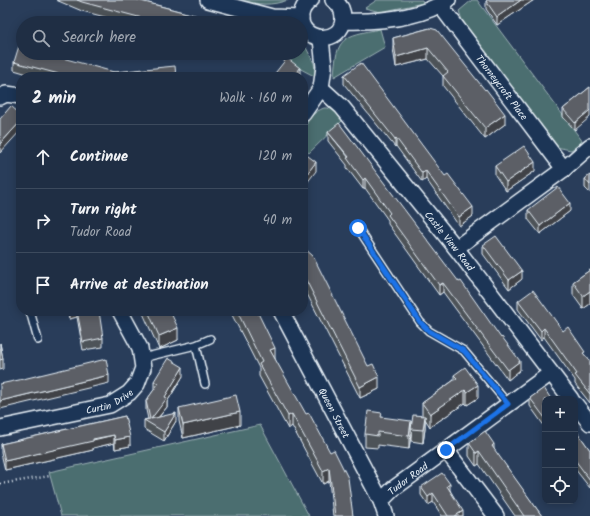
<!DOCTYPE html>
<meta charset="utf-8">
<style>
body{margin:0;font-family:Kalam,sans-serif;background:#27364b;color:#f1f3f6}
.controls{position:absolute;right:12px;bottom:12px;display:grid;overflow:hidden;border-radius:8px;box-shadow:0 2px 10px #0003}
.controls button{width:36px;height:36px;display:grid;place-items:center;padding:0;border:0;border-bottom:1px solid #3c4a5d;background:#1f2e44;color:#f1f3f6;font:20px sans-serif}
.stop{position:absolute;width:12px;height:12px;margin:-9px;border:3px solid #1a73e8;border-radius:50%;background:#fff}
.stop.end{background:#1a73e8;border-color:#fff;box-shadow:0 1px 4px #0008}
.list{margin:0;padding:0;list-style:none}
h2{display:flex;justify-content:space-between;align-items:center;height:52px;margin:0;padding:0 16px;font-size:17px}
h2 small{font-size:13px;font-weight:400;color:#a1a8b2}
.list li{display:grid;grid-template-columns:26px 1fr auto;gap:12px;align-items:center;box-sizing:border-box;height:64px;padding:0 16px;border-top:1px solid #3c4a5d}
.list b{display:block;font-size:15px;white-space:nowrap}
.list p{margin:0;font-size:13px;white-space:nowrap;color:#a1a8b2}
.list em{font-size:13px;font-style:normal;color:#a1a8b2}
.icon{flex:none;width:22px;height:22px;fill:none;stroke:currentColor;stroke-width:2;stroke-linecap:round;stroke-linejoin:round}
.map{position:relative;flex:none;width:590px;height:516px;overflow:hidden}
.search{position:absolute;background:#1f2e44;box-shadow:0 2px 10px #0003;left:16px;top:16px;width:292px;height:44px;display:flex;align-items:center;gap:10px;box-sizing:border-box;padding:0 14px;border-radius:22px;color:#a1a8b2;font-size:15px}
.panel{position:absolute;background:#1f2e44;box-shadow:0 2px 10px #0003;left:16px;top:72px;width:292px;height:244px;border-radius:16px}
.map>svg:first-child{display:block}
.green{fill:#4c6e6f;stroke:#9ab0b4}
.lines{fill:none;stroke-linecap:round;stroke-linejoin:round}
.service-casing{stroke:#e8f1f8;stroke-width:10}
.minor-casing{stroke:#e8f1f8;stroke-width:18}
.path{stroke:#e8f1f8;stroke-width:2.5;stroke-dasharray:1 3;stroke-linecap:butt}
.service{stroke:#1d3557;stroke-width:7}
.minor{stroke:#1d3557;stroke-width:15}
.wall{fill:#4e5258;stroke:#e8f1f8}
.shaded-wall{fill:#404247;stroke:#e8f1f8}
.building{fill:#5b5f66;stroke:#e8f1f8}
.route{stroke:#1a73e8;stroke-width:5}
.labels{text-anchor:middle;stroke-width:3;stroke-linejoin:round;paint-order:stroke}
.street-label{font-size:10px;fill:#e8f1f8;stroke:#1d3557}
</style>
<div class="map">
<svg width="590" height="516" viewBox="0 0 590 516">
<rect width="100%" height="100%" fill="#293d5a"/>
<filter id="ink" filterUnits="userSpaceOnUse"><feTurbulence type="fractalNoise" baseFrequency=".025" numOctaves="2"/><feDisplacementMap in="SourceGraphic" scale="8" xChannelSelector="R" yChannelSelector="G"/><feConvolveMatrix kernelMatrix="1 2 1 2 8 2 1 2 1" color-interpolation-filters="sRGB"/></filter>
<g filter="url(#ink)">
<path class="green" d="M 242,0 L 288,0 C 271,6 259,5 242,0 Z
M 377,0 L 422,0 L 423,3 L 380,12 L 365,8 Z
M 472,0 L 477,0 L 583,142 L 571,150 L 556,147 L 462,20 L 459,11 Z
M 380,29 L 385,47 L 334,77 C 336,37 343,36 380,29 Z
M 301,38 L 314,63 L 316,77 L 270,53 L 301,53 Z
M 324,108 C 333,107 337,114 343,120 L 309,153 L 303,149 C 303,132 305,115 324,108 Z
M 260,425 L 309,516 L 61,516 L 49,472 Z"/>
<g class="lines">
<g class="service-casing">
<path id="service" d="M 358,228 L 420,322 L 429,331 L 464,351 L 508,404
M 21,269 L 21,274
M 30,311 L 38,340
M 196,345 L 205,384
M 142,358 L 196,345 L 210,339"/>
</g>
<g class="minor-casing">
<g id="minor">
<path d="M 208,0 L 272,17 L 301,18"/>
<path d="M 311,0 C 305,4 302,8 301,15 C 298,43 343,46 343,18 C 343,11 340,4 333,0"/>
<path id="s1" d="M 440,5 L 564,169"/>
<path d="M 343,21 C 377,22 419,19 448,0"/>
<path id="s2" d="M 321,88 L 342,107 L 456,248 L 571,399"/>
<path d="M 0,97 L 6,94 L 21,96"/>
<path d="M 303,114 L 321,88 L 324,67 L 321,39"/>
<path d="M 456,248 L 564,169 L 590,146"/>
<path id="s3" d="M 281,311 L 381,501 L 386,516"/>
<path d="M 575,404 L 590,423"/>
<path id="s4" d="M 0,428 L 110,405 L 129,393 L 137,384 L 143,368 L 140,348 L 120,311"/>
<path d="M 446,450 L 496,516"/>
<path id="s5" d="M 381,501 L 393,489 L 551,373"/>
</g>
</g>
<path class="path" d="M 0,484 L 50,476"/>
<use href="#service" class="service"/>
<use href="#minor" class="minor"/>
</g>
<path class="wall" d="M 56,0 L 137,0 L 225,23 L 128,23 L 82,11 Z
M 487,0 L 534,0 L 497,25 L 486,9 L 486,1 Z
M 430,28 L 505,124 L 485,139 L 443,86 L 443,76 L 428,59 L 396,67 L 393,49 L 393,38 Z
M 246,53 L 255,53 L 254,55 Z
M 14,62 L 114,72 L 176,77 L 38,77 L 14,70 Z
M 344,75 L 473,216 L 459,226 L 426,179 L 422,182 L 396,146 L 395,147 L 344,84 Z
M 590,87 L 575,130 L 563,117 L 563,109 Z
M 328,132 L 520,370 L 508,380 L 443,292 L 439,295 L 388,224 L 388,220 L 365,188 L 363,189 L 347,168 L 347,165 L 328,141 Z
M 495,166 L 535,171 L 506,191 L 495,175 Z
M 590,175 L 590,193 L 585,188 L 585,179 Z
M 528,210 L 570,211 L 540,234 L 528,219 Z
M 483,245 L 522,279 L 509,289 L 483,254 Z
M 303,247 L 379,389 L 360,398 L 303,286 Z
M 590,270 L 590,304 L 583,309 L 573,295 L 573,282 Z
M 518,301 L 563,331 L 590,361 L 590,403 L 575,384 L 575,380 L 544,337 L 541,340 L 518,309 Z
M 67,311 L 88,311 L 103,338 L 103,347 L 83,350 L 77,317 L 69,319 Z
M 142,311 L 170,311 L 178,340 L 159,349 Z
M 230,311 L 257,311 L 275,359 L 353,516 L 333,516 L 329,481 L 323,484 L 292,426 L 288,429 L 259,376 L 259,368 Z
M 0,343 L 3,359 L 3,369 L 0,370 Z
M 454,375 L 478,398 L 467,405 L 465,403 L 430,427 L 425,419 L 425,429 L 423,443 L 411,441 L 411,429 L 423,416 L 422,415 L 422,403 L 454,380 Z
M 183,376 L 167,402 L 167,407 L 159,417 L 176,421 L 164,441 L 144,429 L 144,420 L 148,419 L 146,410 L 146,401 L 154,390 L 154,381 Z
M 530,398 L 545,399 L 545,427 L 530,406 Z
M 179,408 L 240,425 L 183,438 L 179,421 Z
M 125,416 L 130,446 L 115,449 L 114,443 L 93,448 L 93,450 L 5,470 L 1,453 L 1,444 Z
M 382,417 L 411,434 L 409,449 L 378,445 L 378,448 L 365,447 L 365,434 Z
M 575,429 L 590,450 L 590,488 L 575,469 Z
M 469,443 L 494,450 L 542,516 L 515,516 L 479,464 L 476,466 L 469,456 Z
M 421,487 L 450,490 L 463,516 L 442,516 L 433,502 L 428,505 L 421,495 Z"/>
<path class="shaded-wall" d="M 521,0 L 534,0 L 497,25 L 497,17 Z
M 428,48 L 428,59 L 396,67 L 396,57 Z
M 300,68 L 300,77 L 294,77 Z
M 590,110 L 590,117 L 575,130 L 575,123 Z
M 505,114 L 505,124 L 485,139 L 485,128 Z
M 21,121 L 21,130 L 0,153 L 0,144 Z
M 396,138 L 396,146 L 395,147 L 395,139 Z
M 316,162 L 316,171 L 303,188 L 303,179 Z
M 535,162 L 535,171 L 506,191 L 506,182 Z
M 426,171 L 426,179 L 422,182 L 422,173 Z
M 365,178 L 365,188 L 363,189 L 363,180 Z
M 570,203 L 570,211 L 540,234 L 540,226 Z
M 473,207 L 473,216 L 459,226 L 459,217 Z
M 522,271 L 522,279 L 509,289 L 509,280 Z
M 443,283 L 443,292 L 439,295 L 439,285 Z
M 590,291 L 590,304 L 583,309 L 583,296 Z
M 69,311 L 77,311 L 77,317 L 69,319 Z
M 178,328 L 178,340 L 159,349 L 159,336 Z
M 544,328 L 544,337 L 541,340 L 541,331 Z
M 275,348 L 275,360 L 270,350 Z
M 520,361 L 520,370 L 508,380 L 508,370 Z
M 183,367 L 183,376 L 167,402 L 167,407 L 152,425 L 151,419 Z
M 109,375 L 109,383 L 0,409 L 0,401 Z
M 379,377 L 379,389 L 360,398 L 360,387 Z
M 478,385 L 478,398 L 467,405 L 467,392 Z
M 465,390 L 465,403 L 430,427 L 430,414 Z
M 240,412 L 240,425 L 183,438 L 183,425 Z
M 176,413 L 176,421 L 164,441 L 164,432 Z
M 292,414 L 292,426 L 288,429 L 288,416 Z
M 425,416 L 425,429 L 423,443 L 423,430 Z
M 411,421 L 411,434 L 409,449 L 409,436 Z
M 114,435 L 114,443 L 93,448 L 93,450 L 5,470 L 5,461 Z
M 130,437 L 130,446 L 115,449 L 115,440 Z
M 494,444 L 494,457 L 492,446 Z
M 479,451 L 479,464 L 476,466 L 476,453 Z
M 329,468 L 329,481 L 323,484 L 323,471 Z
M 450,484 L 450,492 L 447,486 Z
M 433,493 L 433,502 L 428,505 L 428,497 Z
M 463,511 L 463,516 L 455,516 Z"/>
<path class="building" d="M 77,0 L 137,0 L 225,23 L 161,23 L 82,2 Z
M 487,0 L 521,0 L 497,17 L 486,1 Z
M 430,28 L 437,30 L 485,90 L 486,89 L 505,114 L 485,128 L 443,76 L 448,72 L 428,48 L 396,57 L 393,38 Z
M 19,46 L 23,47 L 23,53 L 44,53 L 114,72 L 175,66 L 176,77 L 70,77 L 14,62 Z
M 287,58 L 300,68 L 294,77 L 272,77 Z
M 361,63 L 445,176 L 448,174 L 473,207 L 459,217 L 426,171 L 422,173 L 396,138 L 395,139 L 344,75 Z
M 590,87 L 590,110 L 575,123 L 563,109 Z
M 11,106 L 21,115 L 21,121 L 0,144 L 0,119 Z
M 339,123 L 459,282 L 461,281 L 501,338 L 502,337 L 520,361 L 508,370 L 443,283 L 439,285 L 388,215 L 390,213 L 365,178 L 363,180 L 347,158 L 349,157 L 328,132 Z
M 524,146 L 535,162 L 506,182 L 495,166 Z
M 304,153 L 316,162 L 303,179 L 303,154 Z
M 590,175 L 590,185 L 585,179 Z
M 558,187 L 570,203 L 540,226 L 528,210 Z
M 496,236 L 522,271 L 509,280 L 483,245 Z
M 303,247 L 313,256 L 368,366 L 373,364 L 379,377 L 360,387 L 303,274 Z
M 590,270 L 590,291 L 583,296 L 573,282 Z
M 533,290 L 563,331 L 568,327 L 585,352 L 583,353 L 590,361 L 590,394 L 575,375 L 577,374 L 544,328 L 541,331 L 518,301 Z
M 77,311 L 88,311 L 88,313 L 99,311 L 103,338 L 83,342 Z
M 148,311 L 170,311 L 178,328 L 159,336 Z
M 237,311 L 257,311 L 275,348 L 270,350 L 306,414 L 309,413 L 330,452 L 334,450 L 348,478 L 353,516 L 335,516 L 329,468 L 323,471 L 292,414 L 288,416 L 259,364 L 262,362 Z
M 0,343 L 3,359 L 0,360 Z
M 168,358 L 183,367 L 165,397 L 167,398 L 151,419 L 176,413 L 164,432 L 144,420 L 150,419 L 146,401 L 158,384 L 154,381 Z
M 106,359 L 109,375 L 0,401 L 0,384 L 19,380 Z
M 465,367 L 478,385 L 467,392 L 465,390 L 430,414 L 422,403 L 457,378 L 454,375 Z
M 544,388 L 551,399 L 545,399 L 545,418 L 530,398 Z
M 236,395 L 240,412 L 183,425 L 179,408 Z
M 368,411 L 382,413 L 381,417 L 411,421 L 409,436 L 378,432 L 378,436 L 365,434 Z
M 413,415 L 425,416 L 423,430 L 411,429 Z
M 125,416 L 130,437 L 115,440 L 114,435 L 93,439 L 93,441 L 5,461 L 1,444 Z
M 575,429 L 590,450 L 590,480 L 575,460 Z
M 485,431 L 494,444 L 492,446 L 542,516 L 524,516 L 479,451 L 476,453 L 469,443 Z
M 442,473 L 450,484 L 447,486 L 463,511 L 455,516 L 448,516 L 433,493 L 428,497 L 421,487 Z"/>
</g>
<g class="lines" filter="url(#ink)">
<path class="route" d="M 358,228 L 420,322 L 429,331 L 464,351 L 508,404 L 446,450"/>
</g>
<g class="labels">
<g class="street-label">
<text dy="4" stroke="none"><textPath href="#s1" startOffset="103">Thorneycroft Place</textPath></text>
<text dy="4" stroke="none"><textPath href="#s2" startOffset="200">Castle View Road</textPath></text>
<text dy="4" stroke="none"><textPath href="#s4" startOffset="113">Curtin Drive</textPath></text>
<text dy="4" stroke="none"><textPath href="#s3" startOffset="115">Queen Street</textPath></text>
<text dy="4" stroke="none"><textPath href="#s5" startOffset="35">Tudor Road</textPath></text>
</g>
</g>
</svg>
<div class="controls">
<button>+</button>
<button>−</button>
<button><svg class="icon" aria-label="locate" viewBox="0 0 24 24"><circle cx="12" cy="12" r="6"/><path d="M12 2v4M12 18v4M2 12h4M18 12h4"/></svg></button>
</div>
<div class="stop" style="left:358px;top:228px"></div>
<div class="stop end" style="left:446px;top:450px"></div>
<div class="search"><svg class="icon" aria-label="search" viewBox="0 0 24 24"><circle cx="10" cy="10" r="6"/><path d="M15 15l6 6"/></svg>Search here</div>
<section class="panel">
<h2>2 min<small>Walk · 160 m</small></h2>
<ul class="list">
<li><svg class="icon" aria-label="ahead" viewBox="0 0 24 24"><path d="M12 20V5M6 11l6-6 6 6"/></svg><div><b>Continue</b></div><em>120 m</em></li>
<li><svg class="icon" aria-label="right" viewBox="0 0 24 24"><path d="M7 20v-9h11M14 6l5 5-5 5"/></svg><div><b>Turn right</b><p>Tudor Road</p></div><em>40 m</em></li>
<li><svg class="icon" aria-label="arrive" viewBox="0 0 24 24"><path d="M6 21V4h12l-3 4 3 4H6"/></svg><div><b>Arrive at destination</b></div></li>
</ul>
</section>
</div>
